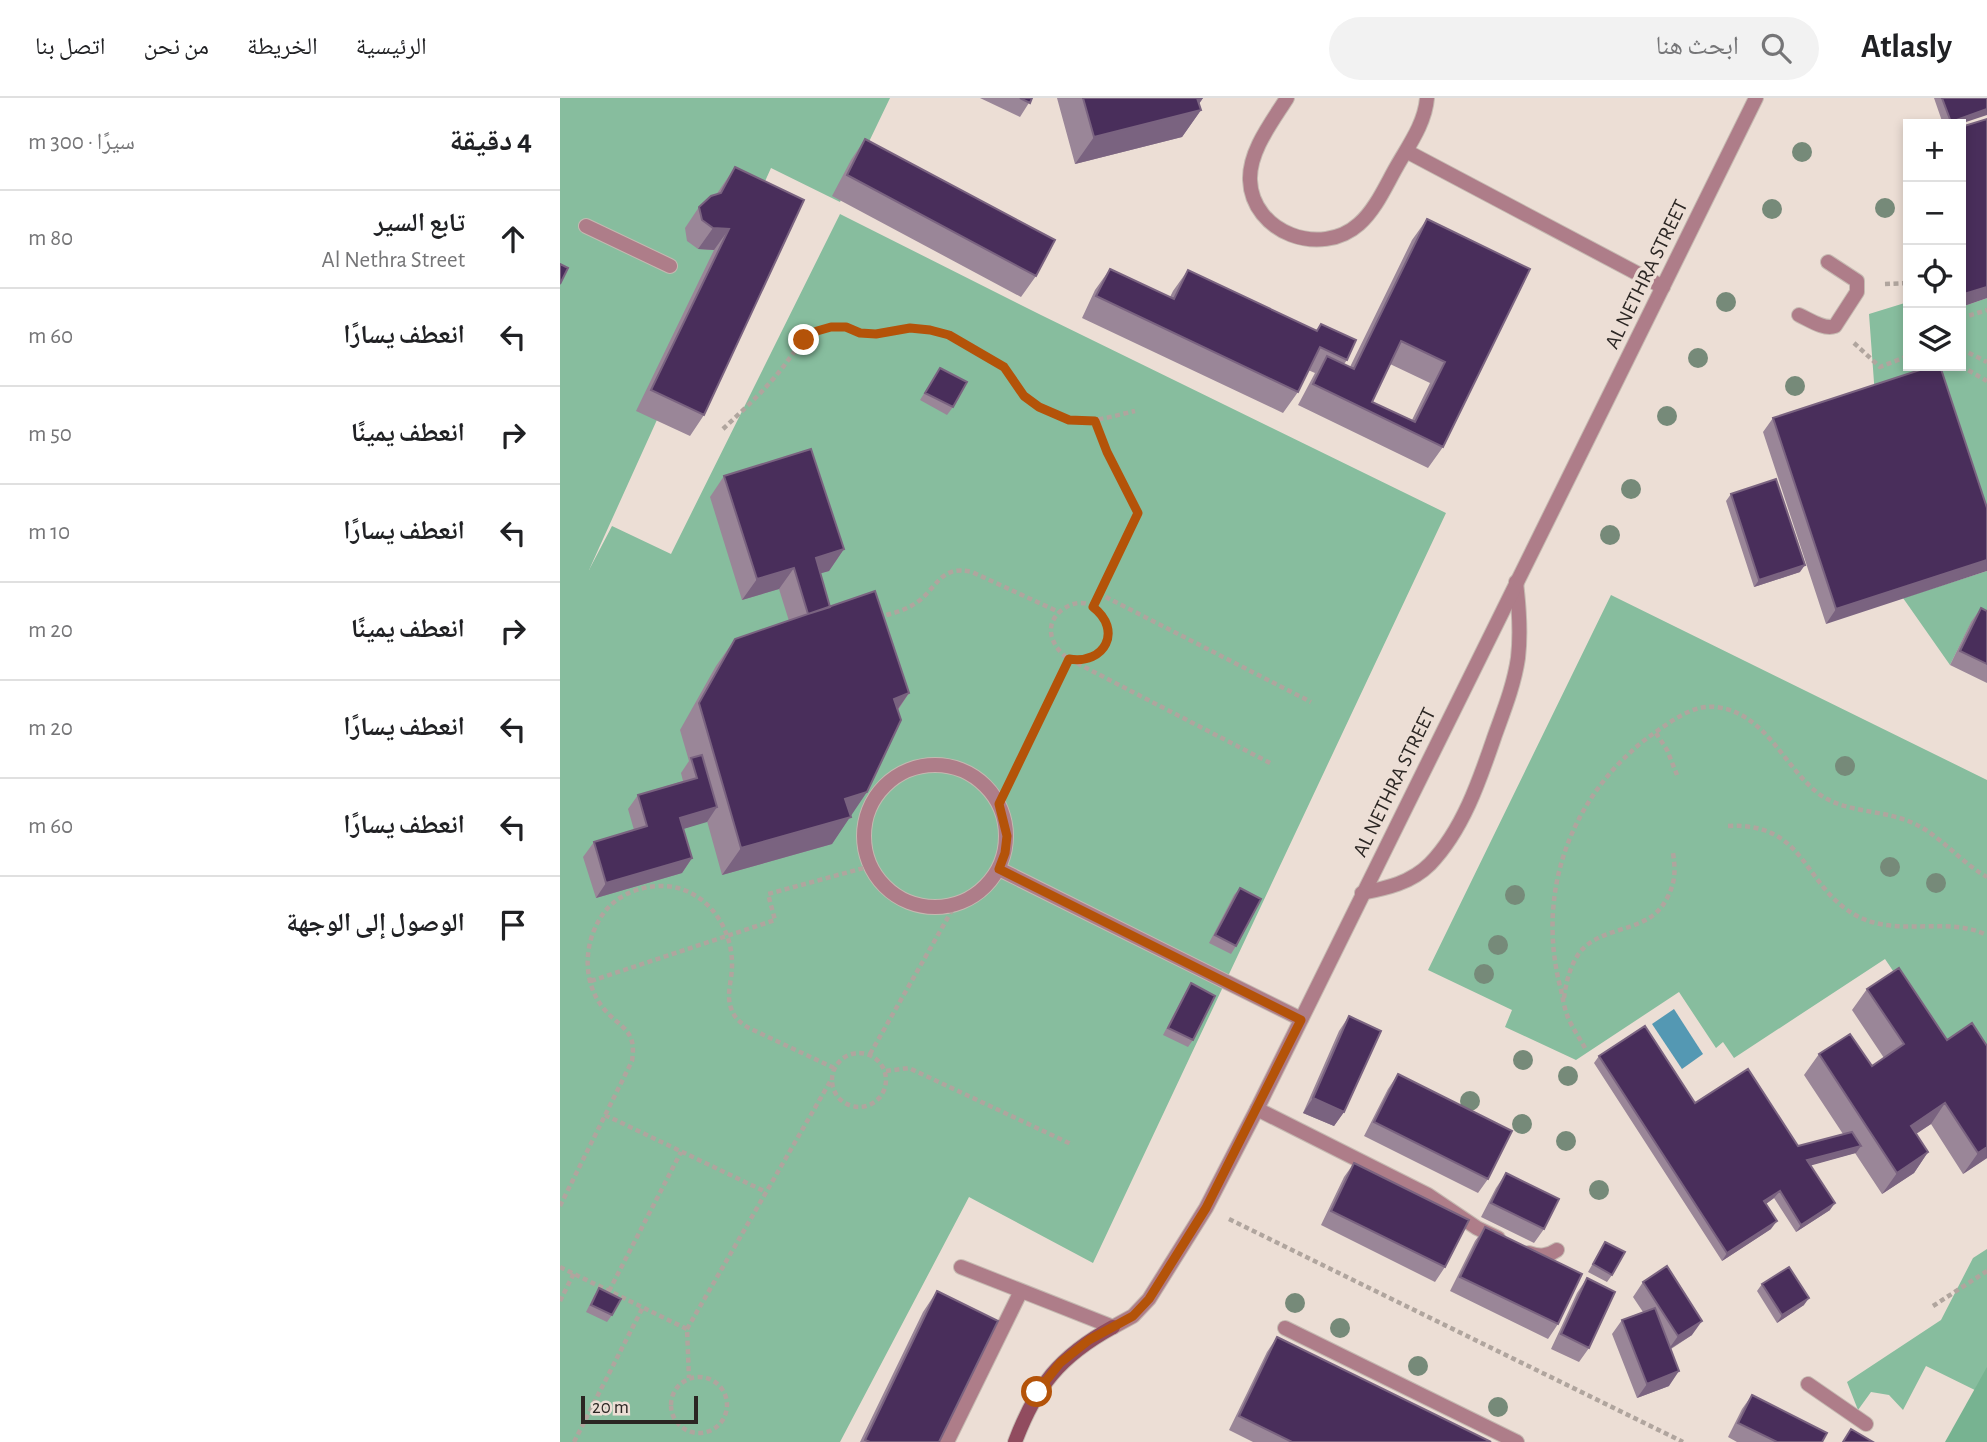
<!DOCTYPE html>
<html lang="ar">
<meta charset="utf-8">
<style>
body{margin:0;font-family:"Alegreya Sans","Noto Naskh Arabic",sans-serif;background:#f2f2f2;color:#202124;direction:rtl}
.controls{position:absolute;right:21px;top:21px;display:grid;overflow:hidden;border-radius:0px;box-shadow:0 4px 10px #0003}
.controls button{width:63px;height:63px;display:grid;place-items:center;padding:0;border:0;border-bottom:2px solid #e0e0e0;background:#fff;color:#202124;font:35px sans-serif}
.scale{position:absolute;left:21px;bottom:18px;width:117px;box-sizing:border-box;padding-left:7px;border:4px solid #2b2623;border-top:0;font-size:19px;line-height:24px;white-space:nowrap;color:#2b2623;-webkit-text-stroke:5px #ecded5;paint-order:stroke}
.stop{position:absolute;width:21px;height:21px;margin:-16px;border:5px solid #b45309;border-radius:50%;background:#fff}
.stop.end{background:#b45309;border-color:#fff;box-shadow:0 2px 7px #0008}
.list{margin:0;padding:0;list-style:none}
h2{display:flex;justify-content:space-between;align-items:center;height:91px;margin:0;padding:0 28px;font-size:30px}
h2 small{font-size:23px;font-weight:400;color:#757577}
.list li{display:grid;grid-template-columns:46px 1fr auto;gap:21px;align-items:center;box-sizing:border-box;height:98px;padding:0 28px;border-top:2px solid #e0e0e0}
.list b{display:block;font-size:26px;white-space:nowrap}
.list p{margin:0;font-size:23px;white-space:nowrap;color:#757577}
.list em{font-size:23px;font-style:normal;color:#757577}
.icon{flex:none;width:38px;height:38px;fill:none;stroke:currentColor;stroke-width:2;stroke-linecap:round;stroke-linejoin:round}
.map{position:relative;flex:none;width:1427px;height:1344px;overflow:hidden;direction:ltr}
header{display:flex;align-items:center;gap:42px;box-sizing:border-box;height:98px;padding:0 35px;background:#fff;border-bottom:2px solid #e0e0e0}
header strong{font-size:33px}
nav{display:flex;gap:38px;margin-inline-start:auto;font-size:24px}
.search{width:490px;height:63px;background:#f2f2f2;display:flex;align-items:center;gap:18px;box-sizing:border-box;padding:0 24px;border-radius:38px;color:#757577;font-size:26px}
main{display:flex}
aside{flex:1;background:#fff}
.map>svg:first-child{display:block}
.green{fill:#87bd9e}
.forest{fill:#77b391}
.water{fill:#5498b3}
.lines{fill:none;stroke-linecap:round;stroke-linejoin:round}
.lane-casing{stroke:#c5b9b1;stroke-width:16}
.street-casing{stroke:#c5b9b1;stroke-width:16}
.secondary-casing{stroke:#c5b9b1;stroke-width:16}
.path{stroke:#b0a59e;stroke-width:4.5;stroke-dasharray:5 3.5;stroke-linecap:butt}
.lane{stroke:#ae7d89;stroke-width:14}
.street{stroke:#ae7d89;stroke-width:14}
.secondary{stroke:#914c5f;stroke-width:14}
.tree{fill:#768a79}
.wall{fill:#9a8698;fill-rule:evenodd}
.shaded-wall{fill:#7a6380}
.building{fill:#492e5b;stroke:#7a6380;stroke-width:2;fill-rule:evenodd}
.route{stroke:#b45309;stroke-width:9}
.labels{text-anchor:middle;stroke-width:7;stroke-linejoin:round;paint-order:stroke}
.street-label{font-size:21px;fill:#2b2623;stroke:#ecded5}
</style>
<header>
<strong>Atlasly</strong>
<div class="search"><svg class="icon" aria-label="search" viewBox="0 0 24 24"><circle cx="10" cy="10" r="6"/><path d="M15 15l6 6"/></svg>ابحث هنا</div>
<nav><a>الرئيسية</a><a>الخريطة</a><a>من نحن</a><a>اتصل بنا</a></nav>
</header>
<main>
<div class="map">
<svg width="1427" height="1344" viewBox="0 0 1427 1344">
<rect width="100%" height="100%" fill="#ecded5"/>
<path class="green" d="M 0,0 L 330,0 L 280,104 L 211,70 L 29,472 L 52,428 L 111,456 L 280,116 L 481,217 L 886,415 L 533,1165 L 409,1099 L 280,1344 L 0,1344 Z
M 1427,200 L 1427,455 L 1315,298 L 1309,216 L 1348,204 L 1348,268 L 1401,268 L 1401,209 Z
M 1427,473 L 1427,532 L 1411,525 L 1390,567 L 1343,500 Z
M 1051,497 L 1427,682 L 1427,959 L 1398,969 L 1325,861 L 1174,960 L 1163,944 L 1156,950 L 1119,894 L 1016,962 L 945,929 L 952,912 L 868,872 Z
M 1427,1151 L 1427,1298 L 1366,1268 L 1343,1312 L 1329,1297 L 1311,1294 L 1298,1312 L 1287,1284 L 1381,1222 L 1413,1160 Z"/>
<path class="forest" d="M 1427,1269 L 1427,1344 L 1385,1344 Z"/>
<path class="water" d="M 1114,911 L 1143,956 L 1122,971 L 1092,926 Z"/>
<g class="lines">
<g class="lane-casing">
<path id="lane" d="M 727,0 C 712,24 689,53 690,82 C 692,135 761,160 799,126 C 816,111 826,87 837,68 C 849,47 865,25 867,0
M 846,53 L 1103,189
M 26,128 L 110,168
M 1239,217 C 1250,222 1264,232 1275,228 L 1297,194 L 1297,183 L 1268,164
M304 738a71 71 0 1 1 142 0a71 71 0 1 1-142 0Z
M 439,771 L 741,921
M 802,795 C 827,790 851,785 870,766 C 903,732 920,681 935,637 C 944,612 954,587 958,560 C 961,535 959,509 956,484
M 697,1011 L 868,1097 L 917,1130 L 938,1140
M 969,1155 C 980,1159 988,1158 997,1152
M 401,1169 L 553,1229
M 1248,1286 L 1306,1326
M 387,1344 L 461,1193"/>
</g>
<g class="street-casing">
<path id="street" d="M 553,1229 L 573,1218 L 589,1201 L 646,1110 L 697,1011 L 1196,0
M 725,1230 L 957,1344"/>
</g>
<g class="secondary-casing">
<path id="secondary" d="M 455,1344 C 476,1288 500,1258 553,1229"/>
</g>
<path class="path" d="M 1325,186 L 1348,185
M 1401,220 L 1427,212
M 1294,245 L 1320,269 L 1348,258
M 1401,251 L 1427,264
M 1401,268 L 1427,283
M 163,331 C 182,313 202,295 219,274 C 230,261 239,244 254,235 C 281,219 292,238 316,236 C 335,235 346,229 368,232 C 385,234 432,257 444,269 C 447,273 449,279 452,283 C 464,302 485,316 507,321 C 530,326 553,318 575,313
M 538,495 L 751,604
M 533,509 L 578,415 L 562,385 L 535,323
M 318,519 C 331,516 344,513 356,505 C 377,491 380,466 412,474 L 499,514
M 509,561 C 574,572 546,479 502,512 C 482,527 492,550 509,561 L 712,666
M 1096,635 L 1107,652 L 1117,677
M 439,706 L 509,561
M 1168,728 C 1248,724 1242,790 1299,819 C 1340,839 1387,818 1427,837
M 31,883 L 215,822 L 208,796 L 311,768
M 1004,900 C 1006,885 1010,867 1020,854 C 1043,826 1088,836 1106,802 C 1115,786 1116,774 1113,755
M 1025,950 C 1020,941 1014,932 1009,922 C 1005,913 1003,902 1001,892 C 975,795 1010,698 1090,638 C 1109,625 1132,606 1156,609 C 1206,615 1223,668 1259,696 C 1287,716 1325,711 1355,726 C 1382,739 1399,763 1427,779
M272 982a27 27 0 1 1 54 0a27 27 0 1 1-54 0Z
M 310,956 L 395,807
M 326,973 L 349,970 L 511,1046
M 45,1017 L 206,1094
M 0,1108 L 72,963 C 77,931 61,931 44,911 C 20,882 24,839 46,812 C 59,797 78,789 98,788 C 142,786 173,826 172,868 C 172,882 166,897 171,910 C 174,920 181,925 189,930 L 274,970
M 669,1121 L 1123,1344
M 0,1169 L 127,1231 L 129,1280
M 49,1193 L 121,1054
M 0,1203 L 14,1175
M 1373,1208 L 1427,1173
M 127,1231 L 271,982
M111 1307a28 28 0 1 1 56 0a28 28 0 1 1-56 0Z
M 14,1344 L 83,1209"/>
<use href="#lane" class="lane"/>
<use href="#street" class="street"/>
<use href="#secondary" class="secondary"/>
</g>
<g class="tree">
<circle cx="1242" cy="54" r="10"/>
<circle cx="1325" cy="110" r="10"/>
<circle cx="1212" cy="111" r="10"/>
<circle cx="1166" cy="204" r="10"/>
<circle cx="1138" cy="260" r="10"/>
<circle cx="1235" cy="288" r="10"/>
<circle cx="1107" cy="318" r="10"/>
<circle cx="1071" cy="391" r="10"/>
<circle cx="1050" cy="437" r="10"/>
<circle cx="1285" cy="668" r="10"/>
<circle cx="1330" cy="769" r="10"/>
<circle cx="1376" cy="785" r="10"/>
<circle cx="955" cy="797" r="10"/>
<circle cx="938" cy="847" r="10"/>
<circle cx="924" cy="876" r="10"/>
<circle cx="963" cy="962" r="10"/>
<circle cx="1008" cy="978" r="10"/>
<circle cx="910" cy="1003" r="10"/>
<circle cx="962" cy="1026" r="10"/>
<circle cx="1006" cy="1043" r="10"/>
<circle cx="1039" cy="1092" r="10"/>
<circle cx="735" cy="1205" r="10"/>
<circle cx="780" cy="1230" r="10"/>
<circle cx="858" cy="1268" r="10"/>
<circle cx="938" cy="1309" r="10"/>
</g>
<path class="wall" d="M 420,0 L 472,0 L 460,19 Z
M 497,0 L 643,0 L 639,6 L 641,12 L 622,39 L 515,66 Z
M 1374,0 L 1427,0 L 1400,26 L 1383,26 Z
M 1427,21 L 1427,200 L 1401,209 L 1401,29 Z
M 305,41 L 476,178 L 461,199 L 272,98 L 291,62 Z
M 175,69 L 244,102 L 144,317 L 130,338 L 76,313 L 154,152 L 138,151 L 127,143 L 125,130 L 139,109 L 156,97 Z
M 867,121 L 970,171 L 883,349 L 868,370 L 738,307 L 755,275 L 748,272 L 738,294 L 723,315 L 522,220 L 535,192 L 550,171 L 610,199 L 613,193 L 628,172 L 756,233 L 761,226 L 787,262 L 784,266 L 790,269 L 852,142 ZM 830,266 L 870,285 L 852,322 L 812,304 Z
M 380,270 L 393,309 L 387,317 L 360,302 Z
M 1213,320 L 1427,410 L 1266,526 L 1203,334 Z
M 164,378 L 284,451 L 269,473 L 260,475 L 270,509 L 349,595 L 338,612 L 290,718 L 272,746 L 162,777 L 147,723 L 123,731 L 132,760 L 122,775 L 36,800 L 23,759 L 34,744 L 74,732 L 68,711 L 78,697 L 123,683 L 121,675 L 129,663 L 120,632 L 156,568 L 175,541 L 229,523 L 219,491 L 182,502 L 150,399 Z
M 1171,396 L 1240,474 L 1194,489 L 1166,403 Z
M 1421,510 L 1427,513 L 1427,585 L 1390,567 L 1411,524 Z
M 680,790 L 676,848 L 671,856 L 649,845 L 674,797 Z
M 631,885 L 633,942 L 628,949 L 603,937 L 626,893 Z
M 1307,891 L 1427,1060 L 1403,1076 L 1371,1026 L 1356,1036 L 1368,1054 L 1354,1075 L 1322,1096 L 1295,1055 L 1250,1067 L 1270,1112 L 1236,1134 L 1214,1100 L 1206,1106 L 1211,1131 L 1162,1163 L 1034,965 L 1039,958 L 1135,1005 L 1238,1048 L 1283,1036 L 1244,977 L 1259,956 L 1312,968 L 1324,960 L 1292,912 Z
M 789,918 L 784,1014 L 774,1028 L 743,1015 L 779,933 Z
M 838,976 L 928,1081 L 918,1095 L 804,1038 L 828,991 Z
M 794,1065 L 885,1169 L 875,1184 L 761,1127 L 784,1079 Z
M 946,1075 L 984,1131 L 974,1145 L 921,1119 L 936,1090 Z
M 925,1129 L 998,1226 L 988,1241 L 890,1193 L 915,1143 Z
M 1045,1144 L 1052,1177 L 1047,1184 L 1028,1174 Z
M 1027,1180 L 1029,1250 L 1019,1264 L 991,1251 L 1017,1195 Z
M 1083,1184 L 1132,1237 L 1111,1251 L 1109,1288 L 1077,1300 L 1052,1236 L 1062,1222 L 1083,1214 L 1073,1199 Z
M 1202,1186 L 1244,1207 L 1217,1225 L 1197,1193 Z
M 39,1190 L 52,1217 L 47,1224 L 26,1214 L 34,1198 Z
M 377,1193 L 379,1344 L 300,1344 L 363,1214 Z
M 717,1239 L 931,1344 L 693,1344 L 669,1332 L 707,1254 Z
M 1192,1297 L 1262,1344 L 1177,1344 L 1168,1339 L 1182,1311 Z"/>
<path class="shaded-wall" d="M 628,0 L 643,0 L 633,14 L 641,12 L 622,39 L 515,66 L 534,39 Z
M 1427,11 L 1427,17 L 1400,26 L 1389,26 L 1391,24 Z
M 153,130 L 169,131 L 154,152 L 138,151 Z
M 1427,189 L 1427,200 L 1401,209 L 1401,201 L 1404,196 Z
M 284,451 L 269,473 L 241,481 L 256,460 Z
M 1427,462 L 1427,473 L 1266,526 L 1276,511 Z
M 1245,467 L 1240,474 L 1194,489 L 1199,482 Z
M 234,470 L 219,491 L 182,502 L 197,481 Z
M 349,595 L 330,622 L 334,601 Z
M 307,694 L 272,746 L 162,777 L 181,750 L 285,701 Z
M 157,709 L 147,724 L 110,735 L 120,720 Z
M 132,760 L 122,775 L 36,800 L 46,785 Z
M 753,1000 L 784,1014 L 774,1028 L 743,1015 Z
M 1385,1005 L 1371,1026 L 1336,1049 L 1351,1028 Z
M 1301,1048 L 1296,1055 L 1242,1070 L 1247,1062 Z
M 1427,1049 L 1427,1060 L 1403,1076 L 1418,1055 Z
M 1368,1054 L 1354,1075 L 1322,1096 L 1337,1075 Z
M 1220,1093 L 1214,1100 L 1199,1111 L 1204,1103 Z
M 1275,1105 L 1270,1112 L 1236,1134 L 1241,1127 Z
M 1217,1123 L 1211,1131 L 1162,1163 L 1167,1155 Z
M 1249,1200 L 1244,1207 L 1217,1225 L 1222,1217 Z
M 1142,1223 L 1132,1237 L 1108,1252 L 1118,1238 Z
M 1119,1273 L 1109,1288 L 1077,1300 L 1087,1286 Z"/>
<path class="building" d="M 460,0 L 472,0 L 470,5 Z
M 523,0 L 637,0 L 641,12 L 534,39 Z
M 1382,0 L 1427,0 L 1427,11 L 1391,24 Z
M 1427,21 L 1427,189 L 1404,196 L 1401,185 L 1401,29 Z
M 305,41 L 495,142 L 476,178 L 287,77 Z
M 175,69 L 244,102 L 144,317 L 91,292 L 169,131 L 153,130 L 142,122 L 139,109 L 151,98 L 161,95 Z
M 867,121 L 970,171 L 883,349 L 753,286 L 767,258 L 794,271 ZM 841,243 L 885,264 L 855,324 L 812,304 Z
M 0,166 L 8,170 L 0,186 Z
M 550,171 L 614,201 L 628,172 L 757,233 L 761,226 L 796,242 L 787,262 L 760,249 L 738,294 L 536,198 Z
M 1372,268 L 1380,268 L 1427,410 L 1427,462 L 1276,511 L 1213,320 Z
M 380,270 L 407,284 L 393,309 L 365,295 Z
M 251,351 L 284,451 L 256,460 L 270,509 L 248,516 L 234,470 L 197,481 L 164,378 Z
M 1216,381 L 1245,467 L 1199,482 L 1171,396 Z
M 315,493 L 349,595 L 334,601 L 341,622 L 307,694 L 285,701 L 291,719 L 181,750 L 139,605 L 175,541 Z
M 1421,510 L 1427,513 L 1427,566 L 1400,553 Z
M 142,657 L 157,709 L 120,720 L 132,760 L 46,785 L 34,744 L 87,728 L 78,697 L 137,680 L 131,660 Z
M 680,790 L 701,801 L 676,848 L 655,837 Z
M 1339,870 L 1387,942 L 1412,925 L 1427,948 L 1427,1049 L 1418,1055 L 1385,1005 L 1351,1028 L 1368,1054 L 1337,1075 L 1259,956 L 1290,936 L 1312,968 L 1344,946 L 1307,891 Z
M 631,885 L 655,898 L 633,942 L 608,930 Z
M 789,918 L 821,933 L 784,1014 L 753,1000 Z
M 1085,928 L 1135,1005 L 1188,971 L 1238,1048 L 1292,1034 L 1301,1048 L 1247,1062 L 1275,1105 L 1241,1127 L 1220,1093 L 1204,1103 L 1217,1123 L 1167,1155 L 1039,958 Z
M 838,976 L 952,1033 L 928,1081 L 814,1024 Z
M 794,1065 L 909,1122 L 885,1169 L 771,1113 Z
M 946,1075 L 999,1101 L 984,1131 L 931,1105 Z
M 925,1129 L 1022,1176 L 998,1226 L 900,1179 Z
M 1045,1144 L 1065,1154 L 1052,1177 L 1033,1166 Z
M 1107,1168 L 1142,1223 L 1118,1238 L 1083,1184 Z
M 1229,1169 L 1249,1200 L 1222,1217 L 1202,1186 Z
M 1027,1180 L 1055,1194 L 1029,1250 L 1001,1236 Z
M 39,1190 L 61,1201 L 52,1217 L 31,1207 Z
M 377,1193 L 438,1223 L 379,1344 L 310,1344 L 305,1342 Z
M 1095,1210 L 1119,1273 L 1087,1286 L 1062,1222 Z
M 717,1239 L 931,1344 L 732,1344 L 679,1318 Z
M 1192,1297 L 1267,1335 L 1262,1344 L 1217,1344 L 1178,1325 Z
M 1291,1331 L 1313,1344 L 1283,1344 Z"/>
<g class="lines">
<path class="route" d="M 244,242 L 257,233 L 271,229 L 286,229 L 300,235 L 316,236 L 350,230 L 370,232 L 389,237 L 444,269 L 464,298 L 479,309 L 509,322 L 535,323 L 547,354 L 578,415 L 533,509 C 563,532 545,567 509,561 L 439,706 L 447,738 L 445,755 L 439,771 L 741,922 L 646,1110 L 589,1201 L 573,1218 L 529,1242 L 500,1265 L 477,1294"/>
</g>
<g class="labels">
<g class="street-label">
<text transform="translate(1086 176) rotate(-64)" y="7">AL NETHRA STREET</text>
<text transform="translate(834 684) rotate(-64)" y="7">AL NETHRA STREET</text>
</g>
</g>
</svg>
<div class="controls">
<button>+</button>
<button>−</button>
<button><svg class="icon" aria-label="locate" viewBox="0 0 24 24"><circle cx="12" cy="12" r="6"/><path d="M12 2v4M12 18v4M2 12h4M18 12h4"/></svg></button>
<button><svg class="icon" aria-label="layers" viewBox="0 0 24 24"><path d="M12 4l9 5-9 5-9-5zM3 14l9 5 9-5"/></svg></button>
</div>
<div class="scale">20 m</div>
<div class="stop" style="left:477px;top:1294px"></div>
<div class="stop end" style="left:244px;top:242px"></div>
</div>
<aside>
<h2>4 دقيقة<small>سيرًا · 300 m</small></h2>
<ul class="list">
<li><svg class="icon" aria-label="ahead" viewBox="0 0 24 24"><path d="M12 20V5M6 11l6-6 6 6"/></svg><div><b>تابع السير</b><p>Al Nethra Street</p></div><em>80 m</em></li>
<li><svg class="icon" aria-label="left" viewBox="0 0 24 24"><path d="M17 20v-9H6M10 6l-5 5 5 5"/></svg><div><b>انعطف يسارًا</b></div><em>60 m</em></li>
<li><svg class="icon" aria-label="right" viewBox="0 0 24 24"><path d="M7 20v-9h11M14 6l5 5-5 5"/></svg><div><b>انعطف يمينًا</b></div><em>50 m</em></li>
<li><svg class="icon" aria-label="left" viewBox="0 0 24 24"><path d="M17 20v-9H6M10 6l-5 5 5 5"/></svg><div><b>انعطف يسارًا</b></div><em>10 m</em></li>
<li><svg class="icon" aria-label="right" viewBox="0 0 24 24"><path d="M7 20v-9h11M14 6l5 5-5 5"/></svg><div><b>انعطف يمينًا</b></div><em>20 m</em></li>
<li><svg class="icon" aria-label="left" viewBox="0 0 24 24"><path d="M17 20v-9H6M10 6l-5 5 5 5"/></svg><div><b>انعطف يسارًا</b></div><em>20 m</em></li>
<li><svg class="icon" aria-label="left" viewBox="0 0 24 24"><path d="M17 20v-9H6M10 6l-5 5 5 5"/></svg><div><b>انعطف يسارًا</b></div><em>60 m</em></li>
<li><svg class="icon" aria-label="arrive" viewBox="0 0 24 24"><path d="M6 21V4h12l-3 4 3 4H6"/></svg><div><b>الوصول إلى الوجهة</b></div></li>
</ul>
</aside>
</main>
